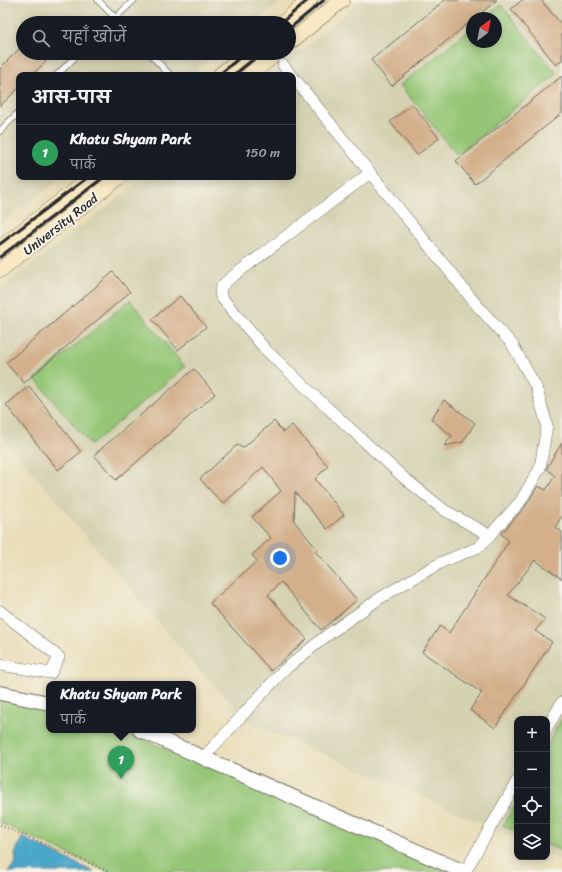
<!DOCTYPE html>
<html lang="hi">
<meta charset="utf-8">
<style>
body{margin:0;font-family:Sriracha,"Playpen Sans Deva",sans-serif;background:#242831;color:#f1f3f6}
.controls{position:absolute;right:12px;bottom:12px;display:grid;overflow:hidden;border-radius:8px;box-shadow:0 2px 10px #0003}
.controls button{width:36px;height:36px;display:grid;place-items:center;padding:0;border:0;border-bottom:1px solid #363941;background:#171b24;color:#f1f3f6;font:20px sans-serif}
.compass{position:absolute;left:466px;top:12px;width:36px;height:36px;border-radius:50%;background:#171b24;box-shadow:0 2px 10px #0003;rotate:32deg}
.you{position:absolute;left:280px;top:558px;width:14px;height:14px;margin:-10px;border:3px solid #fff;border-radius:50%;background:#1a73e8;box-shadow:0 0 0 6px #1a73e833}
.badge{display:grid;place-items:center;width:26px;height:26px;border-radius:50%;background:#d1495b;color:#fff;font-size:13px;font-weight:700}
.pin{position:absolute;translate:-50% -33px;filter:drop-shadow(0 1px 2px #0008)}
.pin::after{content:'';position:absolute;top:21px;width:14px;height:12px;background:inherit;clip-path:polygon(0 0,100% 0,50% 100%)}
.popup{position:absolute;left:46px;top:681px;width:150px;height:52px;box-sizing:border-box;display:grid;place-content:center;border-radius:8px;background:#171b24;filter:drop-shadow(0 1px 3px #0005);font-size:13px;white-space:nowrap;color:#9ea1a6}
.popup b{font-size:15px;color:#f1f3f6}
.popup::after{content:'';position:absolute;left:50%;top:100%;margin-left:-8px;border:8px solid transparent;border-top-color:#171b24}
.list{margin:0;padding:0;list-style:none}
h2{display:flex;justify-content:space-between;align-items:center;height:52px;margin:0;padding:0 16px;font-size:17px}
h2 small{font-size:13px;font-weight:400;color:#9ea1a6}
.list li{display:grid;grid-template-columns:26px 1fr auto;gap:12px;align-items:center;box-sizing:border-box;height:56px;padding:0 16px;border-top:1px solid #363941}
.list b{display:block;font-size:15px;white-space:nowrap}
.list p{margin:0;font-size:13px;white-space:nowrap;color:#9ea1a6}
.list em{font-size:13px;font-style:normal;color:#9ea1a6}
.icon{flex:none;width:22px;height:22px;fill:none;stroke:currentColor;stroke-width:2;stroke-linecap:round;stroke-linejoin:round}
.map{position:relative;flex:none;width:562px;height:872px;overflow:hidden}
.search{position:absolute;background:#171b24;box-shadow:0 2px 10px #0003;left:16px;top:16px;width:280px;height:44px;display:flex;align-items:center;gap:10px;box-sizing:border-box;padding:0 14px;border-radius:22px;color:#9ea1a6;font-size:15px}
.panel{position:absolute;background:#171b24;box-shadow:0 2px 10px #0003;left:16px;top:72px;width:280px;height:108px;border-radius:8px}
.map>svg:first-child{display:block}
.built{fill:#d5d2b2;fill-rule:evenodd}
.green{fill:#94c676;stroke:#607850}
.water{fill:#4ca7ca;stroke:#3c697a}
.building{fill:#d3b08b}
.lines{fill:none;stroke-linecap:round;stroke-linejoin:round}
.service-casing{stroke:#6e6a5d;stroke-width:7}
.minor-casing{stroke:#6e6a5d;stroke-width:12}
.tertiary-casing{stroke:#6e6a5d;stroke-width:16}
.secondary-casing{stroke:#6e6a5d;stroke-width:16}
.path{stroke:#6e6a5d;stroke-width:2;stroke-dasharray:1 3;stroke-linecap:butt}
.service{stroke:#fff;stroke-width:5.5}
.minor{stroke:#fff;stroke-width:11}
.tertiary{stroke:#fff;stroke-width:14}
.secondary{stroke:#f8e8c3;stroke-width:15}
.rail{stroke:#2b2b2b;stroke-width:3}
.labels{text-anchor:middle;stroke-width:4;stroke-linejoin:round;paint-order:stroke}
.street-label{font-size:13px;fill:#2b2b2b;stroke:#f7f3e8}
</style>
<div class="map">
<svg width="562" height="872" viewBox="0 0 562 872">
<rect width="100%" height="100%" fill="#f7f3e8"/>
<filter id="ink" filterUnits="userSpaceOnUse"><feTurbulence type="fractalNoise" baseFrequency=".025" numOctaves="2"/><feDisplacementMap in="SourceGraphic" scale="8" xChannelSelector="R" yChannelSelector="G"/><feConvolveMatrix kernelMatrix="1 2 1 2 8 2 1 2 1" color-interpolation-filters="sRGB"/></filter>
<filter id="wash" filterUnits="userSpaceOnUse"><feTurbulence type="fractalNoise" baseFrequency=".012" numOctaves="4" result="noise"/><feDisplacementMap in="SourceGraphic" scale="16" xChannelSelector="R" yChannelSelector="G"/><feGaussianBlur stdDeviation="0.9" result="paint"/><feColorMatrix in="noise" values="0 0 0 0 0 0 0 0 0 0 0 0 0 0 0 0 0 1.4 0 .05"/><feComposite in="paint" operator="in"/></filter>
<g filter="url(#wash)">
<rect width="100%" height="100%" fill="#e9deb9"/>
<path class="built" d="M 0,0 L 283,0 L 255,23 L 23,23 L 23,53 L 218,53 L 191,75 L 19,75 L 19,177 L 62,177 L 0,224 Z
M 362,0 L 562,0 L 562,861 L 547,854 L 547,719 L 517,719 L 517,840 L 419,795 L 252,724 L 204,676 L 0,434 L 0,288 L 146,177 L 293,177 L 293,75 L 271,75 ZM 472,18 L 496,18 L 496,42 L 472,42 Z"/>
<path class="green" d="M 501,5 L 557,74 L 457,155 L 400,85 L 472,28 L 472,42 L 496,42 L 496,18 L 485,18 Z
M 130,300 L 185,367 L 91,445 L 35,379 Z
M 0,697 L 49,708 L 49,730 L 118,730 L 202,763 L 455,872 L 108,872 L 0,823 Z
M 562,718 L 562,851 L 547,845 L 547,746 Z
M 517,801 L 517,832 L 503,826 Z"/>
<path class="water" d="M 22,837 L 94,872 L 8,872 L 16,862 L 15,854 Z"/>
<g id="blocks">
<path class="building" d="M 445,0 L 497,0 L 475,18 L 472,18 L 472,20 L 392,86 L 371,60 Z
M 522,0 L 541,0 L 562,25 L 562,60 L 556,65 L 511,9 Z
M 23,45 L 23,53 L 54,53 L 32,75 L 19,75 L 19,88 L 0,106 L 0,68 Z
M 562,76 L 562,113 L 475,184 L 456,161 Z
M 412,104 L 439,138 L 417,155 L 390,122 Z
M 113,272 L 130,292 L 24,383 L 6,363 Z
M 180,296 L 206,327 L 178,350 L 152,319 Z
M 194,369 L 215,394 L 116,480 L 94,455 Z
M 29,386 L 81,452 L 58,470 L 6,405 Z
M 444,400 L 475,423 L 463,442 L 444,446 L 452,436 L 431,419 Z
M 274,421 L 283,432 L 292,425 L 328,466 L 315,479 L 344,515 L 327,529 L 295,492 L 294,521 L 317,549 L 315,551 L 357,600 L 321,630 L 281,582 L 268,595 L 307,639 L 271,671 L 210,603 L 257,561 L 252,555 L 271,538 L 252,517 L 281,491 L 263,467 L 223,504 L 200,479 L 237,445 L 243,448 Z
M 562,443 L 562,516 L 555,527 L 562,532 L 562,579 L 535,560 L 508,595 L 545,619 L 535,631 L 552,642 L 495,728 L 470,710 L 482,693 L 422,652 L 440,626 L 449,633 L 509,541 L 501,534 L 525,507 L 538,486 L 546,490 L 555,476 L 547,469 L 547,467 Z"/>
</g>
</g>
<g filter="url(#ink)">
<use href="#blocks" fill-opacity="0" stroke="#6e6a5d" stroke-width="1"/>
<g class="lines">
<g class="service-casing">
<path id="service" d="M 98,0 L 120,23
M 110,23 L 134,0
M 149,53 L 170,75
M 57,75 L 79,53
M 0,131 L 19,112"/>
</g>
<g class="minor-casing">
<path id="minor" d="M 283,65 L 291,75
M 370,173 L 228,280 C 221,286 219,289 221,297 L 266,350 L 317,398 L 403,477 L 444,510 L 489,535
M 0,611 L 59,657 L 51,673 L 0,665
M 547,728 L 562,702
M 203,758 L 283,671 L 326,636 L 380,598 L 414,578 L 442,562 L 479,547 L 520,502 L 540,468 L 547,425 L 536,387 L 512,344 L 475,303 L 293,77
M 465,872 L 517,781"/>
</g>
<g class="tertiary-casing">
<path id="tertiary" d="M 0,693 L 49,703
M 140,730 L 464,872"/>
</g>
<g class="secondary-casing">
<path id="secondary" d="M 283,23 L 310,0
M 289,43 L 342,0
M 220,75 L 247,53
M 249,75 L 277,53
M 0,248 L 92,177
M 0,270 L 119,177"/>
</g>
<path class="path" d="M 0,825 L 110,872"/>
<use href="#service" class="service"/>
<use href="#minor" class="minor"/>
<use href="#tertiary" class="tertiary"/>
<use href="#secondary" class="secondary"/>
<path class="rail" d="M 281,23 L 308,0
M 289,29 L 324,0
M 219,75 L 245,53
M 234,75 L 261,53
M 0,244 L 88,177
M 0,257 L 104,177"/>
</g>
</g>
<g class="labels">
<g class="street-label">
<text transform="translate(60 224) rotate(-38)" y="5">University Road</text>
</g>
</g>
</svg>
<div class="controls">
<button>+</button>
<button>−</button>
<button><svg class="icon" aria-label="locate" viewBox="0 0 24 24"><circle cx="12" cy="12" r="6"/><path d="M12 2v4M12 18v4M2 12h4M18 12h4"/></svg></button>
<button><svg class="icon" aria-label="layers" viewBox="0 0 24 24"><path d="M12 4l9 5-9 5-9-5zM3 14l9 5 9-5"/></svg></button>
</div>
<svg class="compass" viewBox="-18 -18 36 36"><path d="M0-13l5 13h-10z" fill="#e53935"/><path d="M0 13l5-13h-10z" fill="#9ea1a6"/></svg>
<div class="you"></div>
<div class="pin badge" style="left:121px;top:779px;background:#2e9e5b">1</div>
<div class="popup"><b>Khatu Shyam Park</b>पार्क</div>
<div class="search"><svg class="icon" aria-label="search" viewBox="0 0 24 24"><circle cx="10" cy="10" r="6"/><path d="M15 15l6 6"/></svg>यहाँ खोजें</div>
<section class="panel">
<h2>आस-पास<small></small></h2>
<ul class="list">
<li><span class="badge" style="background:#2e9e5b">1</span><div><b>Khatu Shyam Park</b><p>पार्क</p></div><em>150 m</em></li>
</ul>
</section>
</div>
